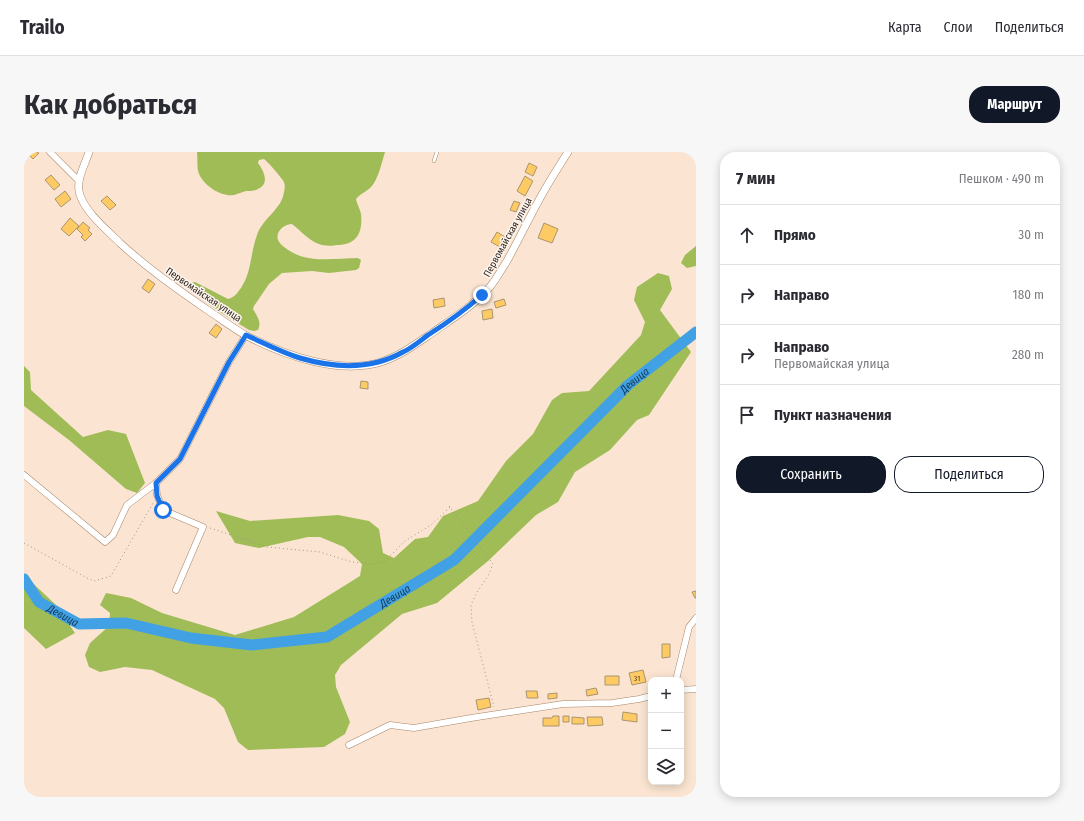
<!DOCTYPE html>
<html lang="ru">
<meta charset="utf-8">
<style>
body{margin:0;font-family:"Fira Sans Condensed",sans-serif;background:#f7f7f7;color:#2b2b33}
.controls{position:absolute;right:12px;bottom:12px;display:grid;overflow:hidden;border-radius:8px;box-shadow:0 2px 10px #0003}
.controls button{width:36px;height:36px;display:grid;place-items:center;padding:0;border:0;border-bottom:1px solid #e1e1e2;background:#fff;color:#2b2b33;font:20px sans-serif}
.stop{position:absolute;width:12px;height:12px;margin:-9px;border:3px solid #1a73e8;border-radius:50%;background:#fff}
.stop.end{background:#1a73e8;border-color:#fff;box-shadow:0 1px 4px #0008}
.list{margin:0;padding:0;list-style:none}
h2{display:flex;justify-content:space-between;align-items:center;height:52px;margin:0;padding:0 16px;font-size:17px}
h2 small{font-size:13px;font-weight:400;color:#7c7c81}
.list li{display:grid;grid-template-columns:26px 1fr auto;gap:12px;align-items:center;box-sizing:border-box;height:60px;padding:0 16px;border-top:1px solid #e1e1e2}
.list b{display:block;font-size:15px;white-space:nowrap}
.list p{margin:0;font-size:13px;white-space:nowrap;color:#7c7c81}
.list em{font-size:13px;font-style:normal;color:#7c7c81}
.actions{display:flex;gap:8px;padding:12px 16px}
.actions a{flex:1;padding:9px 0;border:1px solid #111827;border-radius:16px;text-align:center;font-size:14px;color:#111827}
.actions .main{background:#111827;color:#fff}
.icon{flex:none;width:22px;height:22px;fill:none;stroke:currentColor;stroke-width:2;stroke-linecap:round;stroke-linejoin:round}
.map{position:relative;flex:none;width:672px;height:645px;overflow:hidden;border-radius:16px}
header{display:flex;align-items:center;gap:24px;box-sizing:border-box;height:56px;padding:0 20px;background:#fff;border-bottom:1px solid #e1e1e2}
header strong{font-size:19px}
nav{display:flex;gap:22px;margin-inline-start:auto;font-size:14px}
.intro{display:flex;align-items:center;justify-content:space-between;box-sizing:border-box;height:96px;padding:0 24px}
h1{margin:0;font-size:28px}
.button{padding:10px 18px;border-radius:16px;background:#111827;color:#fff;font-size:14px;font-weight:700}
main{display:flex;gap:24px;padding:0 24px}
aside{flex:1;background:#fff;border-radius:16px;box-shadow:0 2px 10px #0003}
.map>svg:first-child{display:block}
.forest{fill:#a0bc57}
.lines{fill:none;stroke-linecap:round;stroke-linejoin:round}
.river{stroke:#41a1e4;stroke-width:11}
.building{fill:#fdca64;stroke:#aa956f}
.service-casing{stroke:#a78568;stroke-width:4}
.minor-casing{stroke:#a78568;stroke-width:7}
.tertiary-casing{stroke:#a78568;stroke-width:8}
.path{stroke:#a59283;stroke-width:1;stroke-dasharray:1 3;stroke-linecap:butt}
.service{stroke:#fff;stroke-width:3}
.minor{stroke:#fff;stroke-width:6}
.tertiary{stroke:#fff;stroke-width:7}
.route{stroke:#1a73e8;stroke-width:5}
.labels{text-anchor:middle;stroke-width:3;stroke-linejoin:round;paint-order:stroke}
.number-label{font-size:8px;fill:#614a28}
.street-label{font-size:10px;fill:#2d1f14;stroke:#fdf5ef}
.water-label{font-size:11px;font-style:italic;fill:#133b56;stroke:#fdf5ef}
</style>
<header>
<strong>Trailo</strong>
<nav><a>Карта</a><a>Слои</a><a>Поделиться</a></nav>
</header>
<div class="intro"><h1>Как добраться</h1><a class="button">Маршрут</a></div>
<main>
<div class="map">
<svg width="672" height="645" viewBox="0 0 672 645">
<rect width="100%" height="100%" fill="#fbe5d2"/>
<path class="forest" d="M 173,0 L 361,0 C 358,10 354,28 347,35 C 342,40 336,42 332,47 C 333,52 336,57 337,62 C 339,80 333,93 313,93 C 309,94 303,94 298,93 C 286,90 277,79 268,72 C 261,72 251,79 254,88 C 257,95 269,101 276,104 C 294,110 315,106 334,106 L 337,108 L 335,116 L 332,118 L 305,121 L 288,119 L 258,121 L 245,132 L 230,154 L 229,157 C 233,164 238,170 234,178 L 230,179 L 225,178 L 199,162 L 174,144 L 168,139 L 166,135 L 167,131 L 171,130 L 204,147 C 211,145 213,141 217,136 C 228,119 226,102 233,83 C 238,67 258,57 260,40 C 261,37 261,33 260,30 C 258,26 244,10 240,7 L 235,8 L 234,11 C 240,19 246,32 234,37 C 231,39 226,39 222,39 C 218,40 214,42 210,43 C 198,45 182,35 176,24 C 172,17 174,8 173,0 Z
M 672,94 L 672,114 L 663,116 L 657,111 L 661,103 Z
M 634,121 L 645,124 L 648,137 L 636,158 L 667,200 L 625,263 L 613,268 L 586,298 L 551,320 L 534,350 L 512,363 L 464,409 L 413,451 L 378,462 L 317,513 L 311,523 L 312,535 L 326,570 L 321,582 L 300,595 L 224,598 L 214,590 L 200,556 L 191,547 L 128,518 L 101,515 L 76,520 L 65,515 L 61,503 L 66,491 L 85,474 L 86,461 L 76,453 L 82,441 L 107,446 L 138,461 L 211,483 L 270,465 L 336,424 L 338,412 L 320,395 L 296,385 L 284,385 L 235,396 L 211,391 L 192,359 L 226,369 L 314,363 L 345,369 L 355,377 L 359,401 L 370,406 L 391,387 L 404,385 L 419,364 L 454,349 L 482,309 L 509,282 L 528,248 L 538,241 L 565,239 L 617,183 L 621,170 L 610,148 L 613,135 Z
M 0,214 L 6,220 L 7,238 L 59,285 L 84,278 L 102,282 L 121,331 L 113,341 L 102,337 L 45,288 L 0,254 Z
M 0,423 L 32,453 L 51,481 L 22,497 L 0,476 Z"/>
<g class="lines">
<path class="river" id="s1" d="M 0,427 L 15,450 L 55,472 L 102,471 L 167,486 L 228,493 L 303,485 L 430,408 L 604,233 L 672,180"/>
</g>
<path class="building" d="M 2,0 L 13,0 L 15,1 L 9,7 Z
M 505,11 L 513,15 L 509,24 L 501,20 Z
M 27,23 L 36,33 L 30,38 L 21,28 Z
M 501,24 L 509,29 L 501,44 L 493,39 Z
M 41,39 L 47,47 L 37,55 L 31,47 Z
M 83,44 L 92,53 L 86,58 L 77,49 Z
M 490,49 L 496,51 L 492,60 L 486,58 Z
M 46,66 L 55,74 L 45,84 L 37,77 Z
M 59,70 L 66,76 L 64,78 L 68,82 L 61,89 L 57,85 L 59,83 L 53,77 Z
M 520,71 L 534,77 L 528,91 L 514,86 Z
M 473,80 L 481,85 L 476,95 L 467,90 Z
M 124,127 L 131,132 L 125,141 L 118,136 Z
M 420,146 L 421,154 L 410,156 L 409,148 Z
M 480,147 L 482,153 L 472,156 L 470,150 Z
M 468,157 L 469,166 L 459,168 L 458,159 Z
M 192,172 L 198,177 L 192,186 L 185,181 Z
M 337,229 L 344,230 L 344,237 L 336,236 Z
M 672,439 L 672,446 L 671,446 L 668,440 Z
M 638,492 L 646,492 L 646,505 L 638,506 Z
M 619,518 L 622,530 L 608,533 L 605,521 Z
M 581,524 L 595,524 L 595,533 L 581,533 Z
M 572,536 L 574,542 L 563,544 L 562,538 Z
M 502,539 L 513,539 L 514,546 L 503,546 Z
M 533,541 L 533,546 L 524,547 L 524,542 Z
M 465,546 L 467,555 L 454,558 L 452,548 Z
M 599,560 L 613,562 L 613,570 L 598,568 Z
M 529,564 L 535,564 L 535,574 L 519,574 L 519,566 L 528,566 Z
M 539,564 L 545,564 L 545,570 L 539,570 Z
M 548,565 L 560,566 L 560,572 L 548,572 Z
M 563,565 L 578,565 L 579,573 L 564,574 Z"/>
<g class="lines">
<g class="service-casing">
<path id="service" d="M 410,9 L 413,0"/>
</g>
<g class="minor-casing">
<path id="minor" d="M 26,0 L 55,29
M 0,323 L 81,390 L 89,383 L 103,353 L 132,331 L 156,307 L 205,210 L 222,183
M 132,331 L 133,343 L 139,358 L 179,375 L 152,438
M 652,528 L 665,475 L 672,466
M 657,538 L 672,537
M 325,593 L 366,573 L 390,576 L 447,566 L 539,552 L 588,551 L 615,547 L 627,544"/>
</g>
<g class="tertiary-casing">
<path id="tertiary" d="M 65,0 C 61,13 51,29 56,43 C 62,61 83,78 96,91 C 124,117 154,138 185,159 C 197,167 210,177 223,184 C 260,203 315,223 357,210 C 376,204 392,192 408,181 C 428,167 449,154 465,136 C 472,128 477,118 483,109 C 494,89 504,68 515,48 C 524,31 534,16 544,0"/>
</g>
<path class="path" d="M 425,354 L 469,412 L 464,424 L 453,440 L 447,453 L 448,470 L 470,555
M 186,376 L 243,395 L 296,400 L 328,410 L 350,412 L 361,409 L 381,389 L 407,373 L 426,355
M 0,391 L 63,426 L 70,429 L 87,424 L 129,351"/>
<use href="#service" class="service"/>
<use href="#minor" class="minor"/>
<use href="#tertiary" class="tertiary"/>
</g>
<g class="lines">
<path class="route" d="M 139,358 L 133,344 L 132,331 L 156,307 L 205,210 L 222,183 C 240,191 257,200 276,206 C 310,216 347,218 379,200 C 388,196 396,189 404,183 C 423,171 441,158 458,143"/>
</g>
<g class="labels">
<g class="number-label">
<text x="613" y="529">31</text>
</g>
<g class="street-label">
<text transform="translate(483 85) rotate(-61)" y="4">Первомайская улица</text>
<text transform="translate(180 142) rotate(34)" y="4">Первомайская улица</text>
</g>
<g class="water-label">
<text dy="4" stroke="none"><textPath href="#s1" startOffset="727">Девица</textPath></text>
<text dy="4" stroke="none"><textPath href="#s1" startOffset="403">Девица</textPath></text>
<text dy="4" stroke="none"><textPath href="#s1" startOffset="55">Девица</textPath></text>
</g>
</g>
</svg>
<div class="controls">
<button>+</button>
<button>−</button>
<button><svg class="icon" aria-label="layers" viewBox="0 0 24 24"><path d="M12 4l9 5-9 5-9-5zM3 14l9 5 9-5"/></svg></button>
</div>
<div class="stop" style="left:139px;top:358px"></div>
<div class="stop end" style="left:458px;top:143px"></div>
</div>
<aside>
<h2>7 мин<small>Пешком · 490 m</small></h2>
<ul class="list">
<li><svg class="icon" aria-label="ahead" viewBox="0 0 24 24"><path d="M12 20V5M6 11l6-6 6 6"/></svg><div><b>Прямо</b></div><em>30 m</em></li>
<li><svg class="icon" aria-label="right" viewBox="0 0 24 24"><path d="M7 20v-9h11M14 6l5 5-5 5"/></svg><div><b>Направо</b></div><em>180 m</em></li>
<li><svg class="icon" aria-label="right" viewBox="0 0 24 24"><path d="M7 20v-9h11M14 6l5 5-5 5"/></svg><div><b>Направо</b><p>Первомайская улица</p></div><em>280 m</em></li>
<li><svg class="icon" aria-label="arrive" viewBox="0 0 24 24"><path d="M6 21V4h12l-3 4 3 4H6"/></svg><div><b>Пункт назначения</b></div></li>
</ul>
<div class="actions"><a class="main">Сохранить</a><a>Поделиться</a></div>
</aside>
</main>
